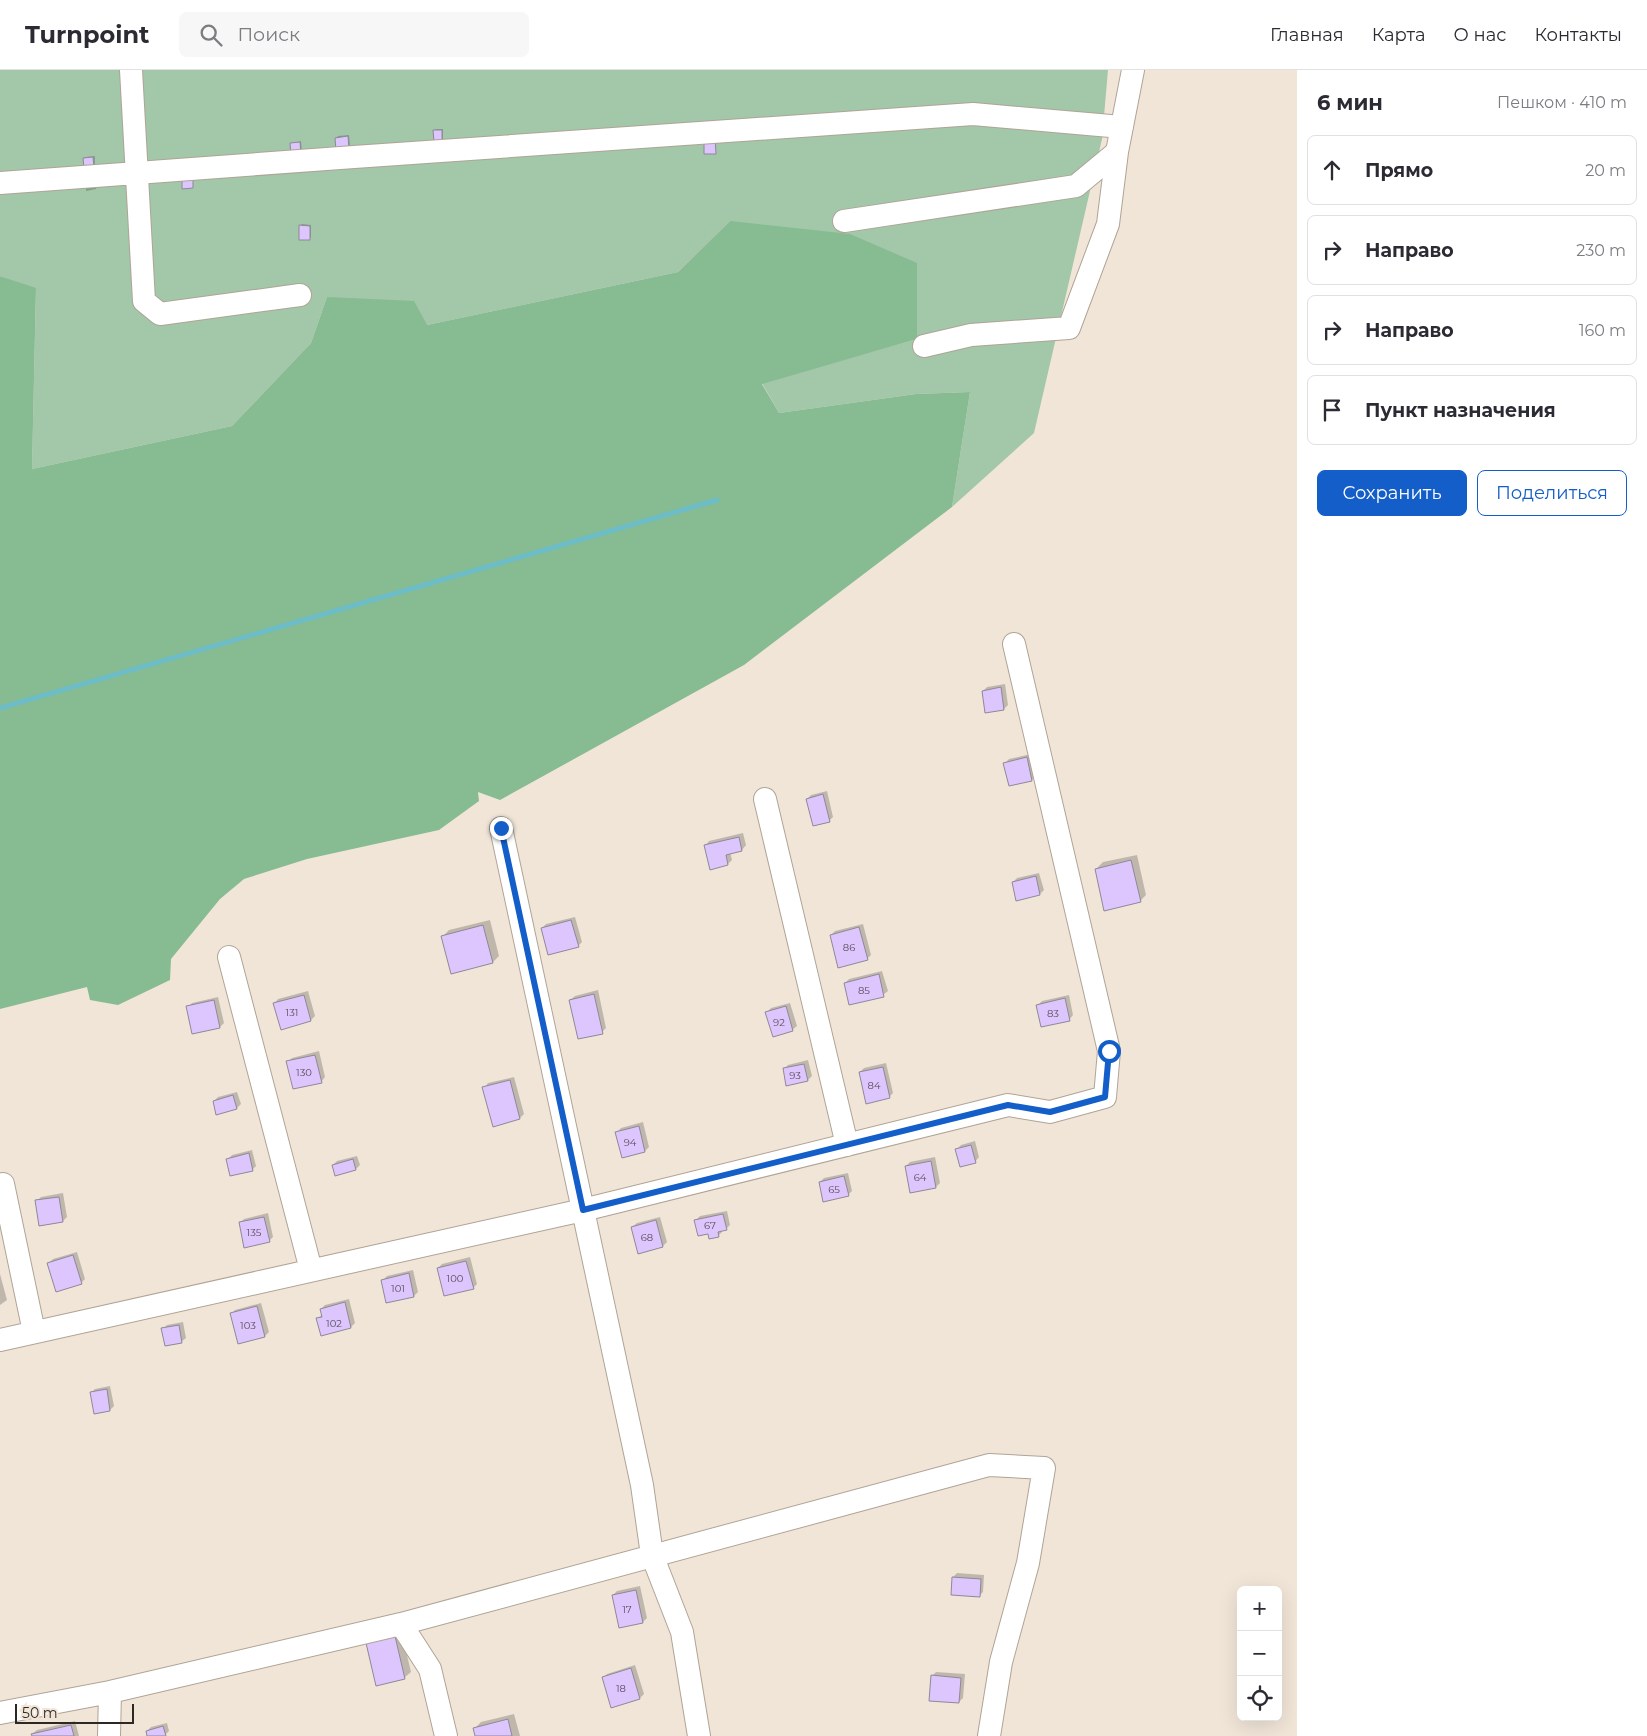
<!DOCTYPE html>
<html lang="ru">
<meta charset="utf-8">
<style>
body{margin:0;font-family:Montserrat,sans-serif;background:#f7f7f7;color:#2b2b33}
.controls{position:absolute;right:15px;bottom:15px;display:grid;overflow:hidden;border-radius:8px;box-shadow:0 5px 20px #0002}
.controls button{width:45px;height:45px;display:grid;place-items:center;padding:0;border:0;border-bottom:1px solid #e1e1e2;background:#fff;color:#2b2b33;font:25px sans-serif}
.scale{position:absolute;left:15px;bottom:12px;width:119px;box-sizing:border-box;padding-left:5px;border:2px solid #2d2823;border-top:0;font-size:14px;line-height:18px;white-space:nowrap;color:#2d2823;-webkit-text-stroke:4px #f1e5d8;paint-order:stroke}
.stop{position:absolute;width:15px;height:15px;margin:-11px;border:4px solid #135ec9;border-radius:50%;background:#fff}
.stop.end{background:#135ec9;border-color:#fff;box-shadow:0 1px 5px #0008}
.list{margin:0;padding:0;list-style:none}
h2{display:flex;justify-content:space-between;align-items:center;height:65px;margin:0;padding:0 20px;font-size:21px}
h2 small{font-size:16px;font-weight:400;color:#7c7c81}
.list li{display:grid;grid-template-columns:32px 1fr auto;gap:15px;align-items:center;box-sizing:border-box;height:70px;margin:0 10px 10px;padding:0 10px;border:1px solid #e1e1e2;border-radius:8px}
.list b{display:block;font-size:19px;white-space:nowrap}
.list em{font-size:16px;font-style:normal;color:#7c7c81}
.actions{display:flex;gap:10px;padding:15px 20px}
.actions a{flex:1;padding:11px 0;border:1px solid #135ec9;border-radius:8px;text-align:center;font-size:18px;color:#135ec9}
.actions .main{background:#135ec9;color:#fff}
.icon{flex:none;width:28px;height:28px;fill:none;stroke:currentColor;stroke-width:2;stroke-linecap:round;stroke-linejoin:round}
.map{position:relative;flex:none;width:1297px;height:1666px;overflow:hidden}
header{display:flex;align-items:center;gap:30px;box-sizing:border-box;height:70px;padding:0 25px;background:#fff;border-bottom:1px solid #e1e1e2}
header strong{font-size:24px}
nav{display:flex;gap:28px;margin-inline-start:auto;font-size:18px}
.search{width:350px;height:45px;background:#f7f7f7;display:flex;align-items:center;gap:12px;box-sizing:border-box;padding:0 18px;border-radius:8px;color:#7c7c81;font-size:19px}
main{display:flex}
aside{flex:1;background:#fff}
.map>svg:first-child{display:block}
.green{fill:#a2c7a9}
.forest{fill:#87bb92}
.shadow{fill:#0003}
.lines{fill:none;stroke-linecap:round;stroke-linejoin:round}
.stream{stroke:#6cbdc7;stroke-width:5}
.building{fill:#ddc5fd;stroke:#8e8897}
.minor-casing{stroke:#afa497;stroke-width:24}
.minor{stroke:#fff;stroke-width:22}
.route{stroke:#135ec9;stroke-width:6}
.labels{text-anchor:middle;stroke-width:5;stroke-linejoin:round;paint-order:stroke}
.number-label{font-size:10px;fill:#594f5a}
</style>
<header>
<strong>Turnpoint</strong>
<div class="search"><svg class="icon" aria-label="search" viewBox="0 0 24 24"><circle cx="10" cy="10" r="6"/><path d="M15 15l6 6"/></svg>Поиск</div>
<nav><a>Главная</a><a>Карта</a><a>О нас</a><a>Контакты</a></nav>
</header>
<main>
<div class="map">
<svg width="1297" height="1666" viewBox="0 0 1297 1666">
<rect width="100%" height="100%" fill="#f1e5d8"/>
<path class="green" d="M 0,0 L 1108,0 L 1102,69 L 1034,363 L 952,437 L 970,322 L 916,324 L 779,343 L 762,313 L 917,269 L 730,151 L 678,202 L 427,255 L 327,227 L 311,273 L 232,356 L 32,399 L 36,219 L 0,206 Z"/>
<path class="forest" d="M 730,151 L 850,164 L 917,193 L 917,269 L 762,314 L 779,343 L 916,324 L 970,322 L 952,437 L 744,595 L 500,730 L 478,722 L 479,731 L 439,760 L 307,789 L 244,809 L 220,829 L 171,889 L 170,910 L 118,935 L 90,930 L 87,917 L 0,939 L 0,206 L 36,218 L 32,399 L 232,356 L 311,273 L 327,227 L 414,231 L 427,255 L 678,202 Z"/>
<path class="shadow" d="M 436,59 L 443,59 L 443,69 L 441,71 L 435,60 Z
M 349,65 L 350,76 L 349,78 L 336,68 L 338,66 Z
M 301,71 L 302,82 L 292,74 Z
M 95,86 L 95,95 L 93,97 L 84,88 L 86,87 Z
M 96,111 L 96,119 L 86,121 L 86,114 Z
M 302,154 L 311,155 L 311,167 L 309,169 L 300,156 Z
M 1005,614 L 1008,635 L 1004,639 L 983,621 L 987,617 Z
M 1031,684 L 1036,706 L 1032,710 L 1005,693 L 1009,689 Z
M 827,721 L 833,747 L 829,751 L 807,729 L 811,725 Z
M 743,763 L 746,775 L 742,780 L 730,782 L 732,790 L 728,794 L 705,776 L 709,771 Z
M 1137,785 L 1146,825 L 1140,831 L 1096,799 L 1103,792 Z
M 1039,803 L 1044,820 L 1040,824 L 1013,812 L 1017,808 Z
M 575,847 L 582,872 L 578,876 L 542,858 L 546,854 Z
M 490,850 L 499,886 L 493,892 L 442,867 L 449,860 Z
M 863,854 L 871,885 L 867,889 L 831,865 L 835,861 Z
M 882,901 L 888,921 L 883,925 L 845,913 L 849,909 Z
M 598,920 L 606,958 L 602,962 L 570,930 L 575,926 Z
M 308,921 L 315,946 L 311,950 L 274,934 L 278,929 Z
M 1069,925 L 1073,945 L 1069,950 L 1038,935 L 1042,931 Z
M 218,927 L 224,953 L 220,957 L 188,937 L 192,933 Z
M 790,933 L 797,956 L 792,960 L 767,942 L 771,938 Z
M 319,981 L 325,1007 L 321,1012 L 288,992 L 292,988 Z
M 808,990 L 812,1006 L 808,1010 L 784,999 L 788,995 Z
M 886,993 L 893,1023 L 889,1027 L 860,1002 L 864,998 Z
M 514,1007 L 524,1044 L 520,1048 L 484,1018 L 488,1013 Z
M 237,1022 L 241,1034 L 237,1038 L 214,1031 L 218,1027 Z
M 643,1052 L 649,1077 L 645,1081 L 617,1062 L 621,1058 Z
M 975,1071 L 979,1087 L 975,1092 L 957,1079 L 961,1075 Z
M 252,1080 L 256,1096 L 252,1100 L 228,1089 L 232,1085 Z
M 357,1086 L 360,1095 L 356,1099 L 333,1095 L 337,1091 Z
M 935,1087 L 940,1113 L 936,1117 L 906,1096 L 910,1092 Z
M 848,1103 L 852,1121 L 848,1125 L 820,1112 L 824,1108 Z
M 63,1123 L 67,1147 L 63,1151 L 37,1131 L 41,1127 Z
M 727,1141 L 730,1155 L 726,1159 L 722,1160 L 722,1162 L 718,1166 L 709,1162 L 696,1150 L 700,1146 Z
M 268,1143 L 273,1167 L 269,1171 L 240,1153 L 244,1149 Z
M 660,1147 L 667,1172 L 663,1176 L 639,1182 L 632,1157 L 637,1153 Z
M 77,1182 L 85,1209 L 81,1213 L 49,1193 L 53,1189 Z
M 470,1187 L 477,1214 L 473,1218 L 438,1198 L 442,1194 Z
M 413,1200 L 418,1222 L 414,1226 L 383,1210 L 387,1206 Z
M 0,1204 L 7,1230 L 0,1235 Z
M 349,1229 L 355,1253 L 351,1257 L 318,1248 L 323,1244 L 321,1239 L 325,1235 Z
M 261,1233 L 269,1262 L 265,1266 L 239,1273 L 231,1244 L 235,1240 Z
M 183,1252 L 186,1268 L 181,1272 L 163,1259 L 167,1255 Z
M 110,1316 L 114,1336 L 110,1340 L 95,1342 L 91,1323 L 95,1319 Z
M 957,1503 L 984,1505 L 983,1522 L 979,1526 L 953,1507 Z
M 640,1516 L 647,1548 L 643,1552 L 613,1525 L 617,1521 Z
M 401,1560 L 411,1602 L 404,1608 L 374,1567 Z
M 635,1595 L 644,1624 L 640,1628 L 612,1636 L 603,1608 L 607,1604 Z
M 936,1602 L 965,1604 L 963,1628 L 959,1632 L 932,1606 Z
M 514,1644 L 520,1666 L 476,1666 L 474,1659 L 481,1652 Z
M 75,1651 L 79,1666 L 33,1666 L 32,1664 L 37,1660 Z
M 167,1653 L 169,1661 L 165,1665 L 148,1666 L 147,1661 L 151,1657 Z"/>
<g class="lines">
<path class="stream" d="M 0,638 L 717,430"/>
</g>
<path class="building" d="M 433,60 L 442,60 L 442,72 L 434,72 Z
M 348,66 L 349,79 L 336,81 L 335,68 Z
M 704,67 L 715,67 L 716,84 L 704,84 Z
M 300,72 L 301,85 L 291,86 L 290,73 Z
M 93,87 L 94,98 L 84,99 L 83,88 Z
M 193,106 L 193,118 L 182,119 L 182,107 Z
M 299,155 L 310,156 L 310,170 L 299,170 Z
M 1001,617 L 1004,640 L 985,643 L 982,621 Z
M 1027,687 L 1032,711 L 1009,716 L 1003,693 Z
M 823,724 L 830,752 L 813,756 L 806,729 Z
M 739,767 L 742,781 L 726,785 L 728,795 L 710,800 L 704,775 Z
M 1131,790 L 1141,832 L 1104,841 L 1095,799 Z
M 1036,806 L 1040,825 L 1016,831 L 1012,812 Z
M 571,850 L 579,877 L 548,885 L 541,858 Z
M 483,855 L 493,893 L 451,904 L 441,866 Z
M 859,857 L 868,890 L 838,898 L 830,865 Z
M 879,904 L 884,927 L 849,935 L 844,913 Z
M 594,924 L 603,964 L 578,969 L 569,930 Z
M 304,925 L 311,951 L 281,960 L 273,933 Z
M 1065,928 L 1070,951 L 1041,957 L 1036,935 Z
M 214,930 L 220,958 L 192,964 L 186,936 Z
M 786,936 L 793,961 L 773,967 L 765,942 Z
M 315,985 L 322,1013 L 293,1019 L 286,991 Z
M 804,994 L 808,1011 L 786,1016 L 783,998 Z
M 883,997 L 890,1028 L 866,1034 L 859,1002 Z
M 510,1010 L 520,1049 L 493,1057 L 482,1017 Z
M 233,1025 L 237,1039 L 216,1045 L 213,1031 Z
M 639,1056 L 645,1082 L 622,1088 L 615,1062 Z
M 971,1075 L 976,1093 L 960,1097 L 955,1079 Z
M 249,1083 L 253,1101 L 230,1106 L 226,1089 Z
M 353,1089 L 356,1100 L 335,1106 L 332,1095 Z
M 931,1091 L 936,1118 L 910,1123 L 905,1096 Z
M 844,1106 L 849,1126 L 823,1132 L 819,1112 Z
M 59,1127 L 63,1152 L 39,1156 L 35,1130 Z
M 723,1144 L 727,1160 L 718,1162 L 719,1167 L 709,1169 L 708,1164 L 698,1166 L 694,1150 Z
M 264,1147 L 270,1172 L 244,1178 L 239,1152 Z
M 656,1150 L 663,1177 L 638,1184 L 631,1157 Z
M 73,1185 L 82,1214 L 56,1222 L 47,1193 Z
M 466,1191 L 474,1219 L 444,1226 L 437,1198 Z
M 409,1203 L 414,1227 L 386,1233 L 381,1210 Z
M 345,1232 L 351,1258 L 321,1266 L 316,1248 L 322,1247 L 320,1239 Z
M 257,1236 L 265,1267 L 238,1274 L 230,1243 Z
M 179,1255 L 182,1273 L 165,1276 L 161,1258 Z
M 107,1319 L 110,1341 L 94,1344 L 90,1322 Z
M 952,1507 L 981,1509 L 980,1527 L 951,1525 Z
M 636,1520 L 643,1553 L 619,1558 L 612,1525 Z
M 395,1566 L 405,1609 L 376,1616 L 366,1573 Z
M 631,1598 L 640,1629 L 611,1638 L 602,1607 Z
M 931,1605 L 961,1608 L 959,1633 L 929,1631 Z
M 508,1649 L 512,1666 L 475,1666 L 473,1658 Z
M 71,1655 L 74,1666 L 32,1666 L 31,1664 Z
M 163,1656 L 166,1666 L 147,1666 L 146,1661 Z"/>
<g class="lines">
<g class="minor-casing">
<path id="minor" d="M 131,0 L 144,231 L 160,244 L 300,225
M 0,113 L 354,87 L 973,44 L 1122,57
M 844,151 L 1076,116 L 1117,82
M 924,276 L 971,265 L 1069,258 L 1108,154 L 1117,82 L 1133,0
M 765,729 L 847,1075
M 501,758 L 642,1415 L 652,1485 L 682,1562 L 699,1666
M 229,887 L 311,1200
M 3,1114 L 34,1262
M 0,1270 L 583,1140 L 1008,1035 L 1050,1042 L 1105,1027 L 1109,981 L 1014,574
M 401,1554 L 430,1599 L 446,1666
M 0,1643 L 110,1622 L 401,1554 L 989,1395 L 1044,1398 L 1028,1493 L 1001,1592 L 989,1666
M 109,1666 L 110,1622"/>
</g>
<use href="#minor" class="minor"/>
</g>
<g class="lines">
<path class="route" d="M 501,758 L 583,1140 L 1008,1035 L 1050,1042 L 1105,1027 L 1109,981"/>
</g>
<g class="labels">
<g class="number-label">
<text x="849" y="881">86</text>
<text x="864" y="924">85</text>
<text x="292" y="946">131</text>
<text x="1053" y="947">83</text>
<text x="779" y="956">92</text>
<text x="304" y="1006">130</text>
<text x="795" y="1009">93</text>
<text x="874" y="1019">84</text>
<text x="630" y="1076">94</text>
<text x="920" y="1111">64</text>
<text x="834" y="1123">65</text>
<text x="710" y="1159">67</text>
<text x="254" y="1166">135</text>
<text x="647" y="1171">68</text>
<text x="455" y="1212">100</text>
<text x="398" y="1222">101</text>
<text x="334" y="1257">102</text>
<text x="248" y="1259">103</text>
<text x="627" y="1543">17</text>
<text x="621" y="1622">18</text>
</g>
</g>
</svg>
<div class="controls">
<button>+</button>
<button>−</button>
<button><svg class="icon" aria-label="locate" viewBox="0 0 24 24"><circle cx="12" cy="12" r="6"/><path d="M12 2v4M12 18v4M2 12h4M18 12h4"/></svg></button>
</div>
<div class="scale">50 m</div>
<div class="stop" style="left:1109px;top:981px"></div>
<div class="stop end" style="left:501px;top:758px"></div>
</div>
<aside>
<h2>6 мин<small>Пешком · 410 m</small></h2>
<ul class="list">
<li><svg class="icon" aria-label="ahead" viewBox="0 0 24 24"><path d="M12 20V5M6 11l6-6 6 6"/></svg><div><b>Прямо</b></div><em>20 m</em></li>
<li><svg class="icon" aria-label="right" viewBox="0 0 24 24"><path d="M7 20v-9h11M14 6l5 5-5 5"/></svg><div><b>Направо</b></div><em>230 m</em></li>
<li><svg class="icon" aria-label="right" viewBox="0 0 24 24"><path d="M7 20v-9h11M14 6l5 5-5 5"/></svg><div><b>Направо</b></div><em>160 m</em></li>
<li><svg class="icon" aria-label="arrive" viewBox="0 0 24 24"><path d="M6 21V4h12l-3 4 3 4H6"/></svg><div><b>Пункт назначения</b></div></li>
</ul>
<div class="actions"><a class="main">Сохранить</a><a>Поделиться</a></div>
</aside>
</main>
